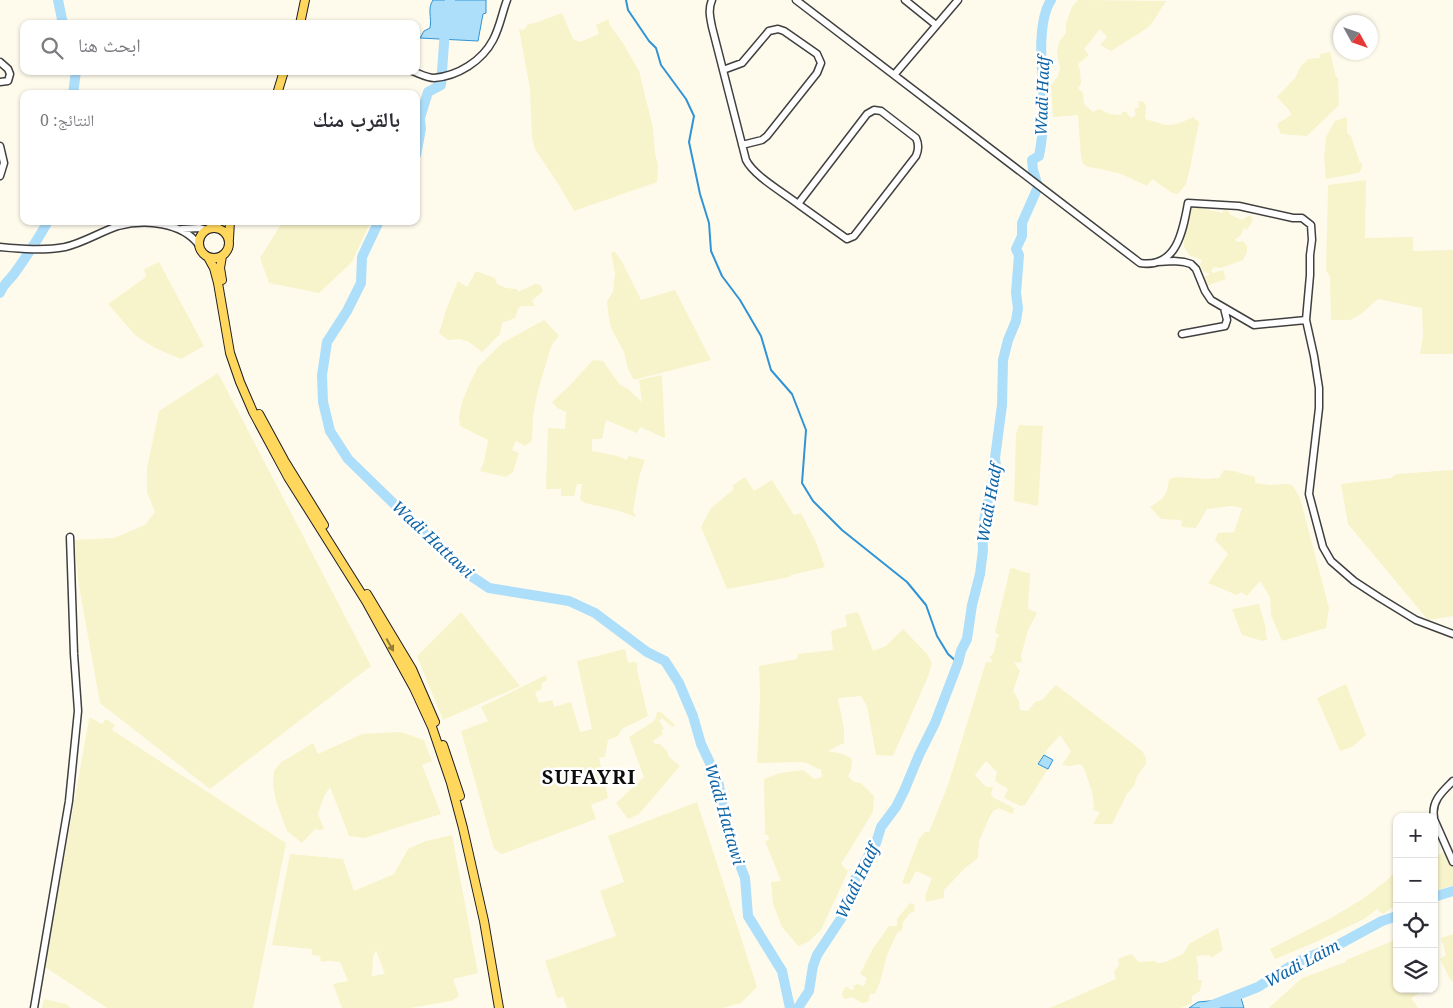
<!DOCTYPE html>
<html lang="ar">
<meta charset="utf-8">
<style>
body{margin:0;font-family:"Noto Serif","Noto Naskh Arabic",serif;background:#f2f2f3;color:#2b2b33;direction:rtl}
.controls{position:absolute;right:15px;bottom:15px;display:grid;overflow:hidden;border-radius:10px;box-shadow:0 1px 4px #0004}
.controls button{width:45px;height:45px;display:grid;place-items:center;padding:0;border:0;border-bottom:1px solid #e1e1e2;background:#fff;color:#2b2b33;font:25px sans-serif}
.compass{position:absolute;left:1333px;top:15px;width:45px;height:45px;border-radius:50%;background:#fff;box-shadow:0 1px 4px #0004;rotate:130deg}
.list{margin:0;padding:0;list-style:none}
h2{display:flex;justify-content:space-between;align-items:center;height:65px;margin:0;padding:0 20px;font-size:21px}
h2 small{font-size:16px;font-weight:400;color:#7c7c81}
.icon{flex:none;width:28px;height:28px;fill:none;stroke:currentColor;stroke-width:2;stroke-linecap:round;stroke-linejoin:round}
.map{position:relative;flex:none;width:1453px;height:1008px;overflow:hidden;direction:ltr}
.search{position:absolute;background:#fff;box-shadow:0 1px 4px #0004;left:20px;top:20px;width:400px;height:55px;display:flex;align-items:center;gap:12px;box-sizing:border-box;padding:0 18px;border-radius:10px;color:#7c7c81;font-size:19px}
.panel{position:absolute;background:#fff;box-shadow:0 1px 4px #0004;left:20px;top:90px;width:400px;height:135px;border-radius:10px;direction:rtl}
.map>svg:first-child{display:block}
.farmland{fill:#f7f3ca;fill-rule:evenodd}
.water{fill:#addefa;stroke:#2f94d7}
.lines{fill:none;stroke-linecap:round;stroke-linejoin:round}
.stream{stroke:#2f94d7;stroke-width:2}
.river{stroke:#addefa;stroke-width:10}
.minor-casing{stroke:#404040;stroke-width:9}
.major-casing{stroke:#1e1e1e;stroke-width:10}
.minor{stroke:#fff;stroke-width:6}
.major{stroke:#ffd75c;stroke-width:8}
.oneway{fill:#927c38}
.labels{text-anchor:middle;stroke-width:5;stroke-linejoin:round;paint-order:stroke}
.water-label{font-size:16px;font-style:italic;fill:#0d64a7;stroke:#fff}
.district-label{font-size:20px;font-weight:bold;letter-spacing:1px;fill:#0d0d0d;stroke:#fff}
</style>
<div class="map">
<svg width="1453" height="1008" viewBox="0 0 1453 1008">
<rect width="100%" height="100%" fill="#fffbec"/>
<path class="farmland" d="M 1078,0 L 1166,1 L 1152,23 L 1146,29 L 1111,51 L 1100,45 L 1107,37 L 1100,29 L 1084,49 L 1089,55 L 1078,64 L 1080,70 L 1081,84 L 1078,88 L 1083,93 L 1084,104 L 1093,112 L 1099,109 L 1109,114 L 1121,115 L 1122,112 L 1126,112 L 1131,118 L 1136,115 L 1134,109 L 1139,107 L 1138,101 L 1144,102 L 1146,107 L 1145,119 L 1155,122 L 1166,125 L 1178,124 L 1193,117 L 1199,122 L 1190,168 L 1186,184 L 1178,194 L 1172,193 L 1152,179 L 1147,186 L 1121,174 L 1101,169 L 1088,167 L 1083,164 L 1081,157 L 1078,115 L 1053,117 L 1051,85 L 1058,76 L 1060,69 L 1057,52 L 1059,42 L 1066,33 L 1066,23 L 1072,7 Z
M 562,13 L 573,39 L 580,42 L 599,34 L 596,25 L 609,19 L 609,24 L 623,43 L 639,71 L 653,128 L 655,153 L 658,165 L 657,182 L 574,211 L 559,185 L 535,149 L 532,137 L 530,89 L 519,29 L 524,30 L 528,24 L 535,23 Z
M 1330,52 L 1336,77 L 1338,77 L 1339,105 L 1307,136 L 1281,134 L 1277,124 L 1291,115 L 1289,110 L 1277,97 L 1295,78 L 1301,66 L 1308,59 L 1320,58 L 1320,54 Z
M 1347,117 L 1347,133 L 1351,136 L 1360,163 L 1362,162 L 1362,167 L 1359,173 L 1326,179 L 1324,157 L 1326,137 L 1335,121 Z
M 1366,180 L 1365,238 L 1413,237 L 1413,251 L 1453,250 L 1453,354 L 1420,354 L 1423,336 L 1422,308 L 1378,299 L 1361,314 L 1350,320 L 1331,320 L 1330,277 L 1326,270 L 1328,185 Z
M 1192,206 L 1222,213 L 1224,210 L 1229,211 L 1229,214 L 1242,220 L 1250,215 L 1253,220 L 1247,230 L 1244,228 L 1241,235 L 1235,240 L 1237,242 L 1243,241 L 1247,246 L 1247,252 L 1243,260 L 1221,268 L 1214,267 L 1211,271 L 1213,273 L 1223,270 L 1226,279 L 1206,286 L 1202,277 L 1209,275 L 1209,273 L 1204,272 L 1201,268 L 1200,265 L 1202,260 L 1189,255 L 1184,246 L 1184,241 Z
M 283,221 L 371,221 L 352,262 L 319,293 L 269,283 L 260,258 Z
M 611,252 L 615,252 L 621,260 L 641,300 L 675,290 L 711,360 L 634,380 L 628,369 L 624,352 L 611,328 L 608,312 L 607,301 L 613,292 L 615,273 Z
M 159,262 L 204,346 L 181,359 L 155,348 L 136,336 L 108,304 L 146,277 L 144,269 Z
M 476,271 L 495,278 L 497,284 L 506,288 L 517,289 L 518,292 L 535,284 L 540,285 L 543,291 L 532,301 L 535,306 L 521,306 L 518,309 L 515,318 L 502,323 L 500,334 L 482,352 L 469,342 L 460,339 L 448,340 L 439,333 L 447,307 L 458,281 L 467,287 Z
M 544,320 L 559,336 L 553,343 L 550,350 L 538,390 L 533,415 L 532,441 L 525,446 L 516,441 L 512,450 L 519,453 L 513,472 L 506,477 L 480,471 L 484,462 L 488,440 L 460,426 L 459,417 L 462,402 L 469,385 L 478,367 L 502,343 Z
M 593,360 L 603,361 L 620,385 L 627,388 L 642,402 L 639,380 L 662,375 L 662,376 L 665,438 L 640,427 L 637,433 L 606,420 L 602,439 L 592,439 L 592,451 L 618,456 L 626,460 L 629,456 L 645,460 L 639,477 L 633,511 L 636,517 L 616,510 L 585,503 L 580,499 L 582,484 L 577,484 L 574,496 L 561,496 L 561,489 L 546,489 L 548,428 L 565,429 L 566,412 L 557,408 L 552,402 L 572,383 Z
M 218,373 L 371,666 L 210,789 L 100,703 L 79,586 L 74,540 L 114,538 L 145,525 L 155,512 L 147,492 L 147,468 L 159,411 Z
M 1019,425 L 1043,426 L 1038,506 L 1014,501 L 1016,434 Z
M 1224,470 L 1233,471 L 1255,477 L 1255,483 L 1269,485 L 1288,484 L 1293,486 L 1300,498 L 1329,608 L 1326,628 L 1282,641 L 1271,615 L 1270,597 L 1260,581 L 1247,596 L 1241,592 L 1237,595 L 1208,583 L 1228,554 L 1215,540 L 1218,533 L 1234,532 L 1242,508 L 1231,506 L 1207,509 L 1196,528 L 1182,527 L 1181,520 L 1161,519 L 1150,507 L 1162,499 L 1167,491 L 1169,479 L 1177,477 L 1208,479 L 1219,478 Z
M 1453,470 L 1453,616 L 1428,620 L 1348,524 L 1341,484 L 1391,478 L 1396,474 Z
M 745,477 L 754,491 L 772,480 L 794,515 L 801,513 L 816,542 L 825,567 L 791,575 L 790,577 L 727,589 L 701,527 L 711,508 L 733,490 L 733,485 Z
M 1013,568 L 1024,572 L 1030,573 L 1028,609 L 1037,613 L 1028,630 L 1021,656 L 1022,662 L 1014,663 L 1020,671 L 1013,691 L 1019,701 L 1020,710 L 1028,711 L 1035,702 L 1042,700 L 1056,685 L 1132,743 L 1143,752 L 1146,759 L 1146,764 L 1137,776 L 1134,786 L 1127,794 L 1112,824 L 1093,824 L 1100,812 L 1093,810 L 1094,807 L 1092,792 L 1084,768 L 1080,764 L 1071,766 L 1062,765 L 1071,751 L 1060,735 L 1046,751 L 1039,764 L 1048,769 L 1025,805 L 1020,806 L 1004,798 L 1008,789 L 995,781 L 997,772 L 986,761 L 975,775 L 986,787 L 993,787 L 991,795 L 994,798 L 1014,808 L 1013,814 L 998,808 L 993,811 L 990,816 L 979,841 L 978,858 L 965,868 L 944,890 L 944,898 L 926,902 L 925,896 L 932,878 L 916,871 L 909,884 L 902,883 L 919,839 L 925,832 L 929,832 L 948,785 L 986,662 L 991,663 L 992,659 L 989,658 L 994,652 L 997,637 L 1000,636 L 995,632 L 1010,569 Z
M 1259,604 L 1265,625 L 1267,640 L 1263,641 L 1242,635 L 1232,609 Z
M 461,612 L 520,686 L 443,720 L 417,656 Z
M 858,612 L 873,651 L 886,646 L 903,629 L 927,654 L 932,663 L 927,679 L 893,756 L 876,755 L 867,706 L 861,696 L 838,698 L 844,729 L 844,743 L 828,751 L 843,754 L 852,759 L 851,770 L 848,776 L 854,782 L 861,783 L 874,796 L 873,812 L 841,864 L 848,871 L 821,930 L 808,942 L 798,946 L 782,927 L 773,904 L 771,882 L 781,881 L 765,841 L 769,840 L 768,835 L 765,835 L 764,779 L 780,773 L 803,770 L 814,779 L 822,777 L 821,769 L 818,769 L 807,763 L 801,762 L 757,763 L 760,697 L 759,666 L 797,659 L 798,654 L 833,650 L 831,631 L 847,626 L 845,615 Z
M 625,649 L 628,663 L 633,662 L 638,663 L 637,670 L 648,716 L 622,729 L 618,736 L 608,740 L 605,757 L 599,758 L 608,798 L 591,805 L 596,819 L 502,854 L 494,849 L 461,731 L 488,721 L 481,707 L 546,675 L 547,680 L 542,683 L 541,690 L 535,692 L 539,703 L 552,700 L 554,707 L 571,702 L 580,732 L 592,729 L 577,661 Z
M 1346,684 L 1366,735 L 1352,747 L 1340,751 L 1317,698 Z
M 657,711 L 662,713 L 675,725 L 672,727 L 662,718 L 659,721 L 664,729 L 661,731 L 663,734 L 653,741 L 655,744 L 660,744 L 667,751 L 669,757 L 680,766 L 639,814 L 628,819 L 616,803 L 644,777 L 629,737 L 654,721 L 656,717 Z
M 91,718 L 102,724 L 106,719 L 115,725 L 112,730 L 286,843 L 253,1008 L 107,1008 L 45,967 L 89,719 Z
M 401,732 L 424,740 L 432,761 L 422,765 L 441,814 L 364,838 L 349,836 L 330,787 L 324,796 L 318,814 L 324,829 L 319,830 L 315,829 L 302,843 L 287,831 L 276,801 L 273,785 L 274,771 L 280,763 L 313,743 L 318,754 L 362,734 Z
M 697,802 L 757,987 L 741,1003 L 723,1008 L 567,1008 L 563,997 L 557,998 L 545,961 L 616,936 L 600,891 L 624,882 L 608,836 Z
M 452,835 L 478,973 L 453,979 L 459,996 L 451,1001 L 410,1008 L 342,1008 L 333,984 L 348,981 L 340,962 L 328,961 L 321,962 L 320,956 L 312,955 L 312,949 L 272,945 L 290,854 L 343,859 L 354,891 L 394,874 L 408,849 L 426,841 ZM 376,950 L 385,974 L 372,976 L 373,956 Z
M 1445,851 L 1453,868 L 1453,885 L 1434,892 L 1434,858 Z
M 1397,870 L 1397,904 L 1383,914 L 1377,909 L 1364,919 L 1318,941 L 1275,959 L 1270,949 L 1331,918 L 1364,898 L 1386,881 Z
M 910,903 L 915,905 L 914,912 L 910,913 L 903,922 L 902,930 L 897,933 L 887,955 L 880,982 L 875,994 L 870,994 L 868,1002 L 862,1003 L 852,997 L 844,999 L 842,994 L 845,987 L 848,987 L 851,990 L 854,989 L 853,986 L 857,984 L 864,986 L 867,978 L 860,974 L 872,950 L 889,926 L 897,926 L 897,919 Z
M 1218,928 L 1223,950 L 1211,958 L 1209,955 L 1196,956 L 1198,965 L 1198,980 L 1202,980 L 1200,991 L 1192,996 L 1192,1003 L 1181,1008 L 1050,1008 L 1116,979 L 1114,972 L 1119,965 L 1118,959 L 1131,954 L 1139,962 L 1154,961 L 1159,963 L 1166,962 L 1183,954 L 1190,943 Z
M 1453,934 L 1453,980 L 1451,981 L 1440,959 L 1446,955 L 1441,938 Z
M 1395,940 L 1397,942 L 1397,989 L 1426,989 L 1411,998 L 1418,1008 L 1269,1008 L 1302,978 L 1346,962 L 1346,960 Z
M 44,999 L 66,1004 L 71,1008 L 42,1008 Z"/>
<path class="water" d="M 433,0 L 486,0 L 486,13 L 483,14 L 478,41 L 420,38 L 424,31 L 430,28 C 432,17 427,9 433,0 Z
M 1044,755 L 1053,760 L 1048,769 L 1038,764 Z
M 1241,998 L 1244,1008 L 1189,1008 L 1198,1002 Z"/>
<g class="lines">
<path class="stream" d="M 626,0 L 628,10 L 649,41 L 656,48 L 661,65 L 686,99 L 694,116 L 689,142 L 700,194 L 709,223 L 711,251 L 722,276 L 740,300 L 761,336 L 771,370 L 792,394 L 806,430 L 802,483 L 813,501 L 842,530 L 907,582 L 926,605 L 937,636 L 948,654 L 958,663"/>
<path class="river" d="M 58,0 L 63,24
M 73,94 L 76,71
M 416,155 L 421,129 L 420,118 L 428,92 L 441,85 L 445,30 L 450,0
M 379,221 L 362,257 L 361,283 L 347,311 L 327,342 L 322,375 L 323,402 L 330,431 L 348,459 L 462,570 L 489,588 L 569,601 L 595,613 L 647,652 L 665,661 L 679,683 L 693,716 L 701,744 L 718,780 L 728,835 L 745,878 L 748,916 L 782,971 L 790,1008
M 0,293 C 2,286 9,280 14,274 C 26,257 38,240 48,221
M 1434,897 L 1453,891
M 798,1008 L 809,991 L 813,966 L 817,955 L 844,914 L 852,894 L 855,879 L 876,843 L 881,827 L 896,807 L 904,791 L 919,755 L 935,723 L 958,663 L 961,651 L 967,639 L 972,605 L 980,574 L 983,550 L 982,530 L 996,466 L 995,458 L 1002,405 L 1003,360 L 1008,340 L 1016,321 L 1018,308 L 1016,293 L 1019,255 L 1016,249 L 1022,236 L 1022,223 L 1038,187 L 1033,170 L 1032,160 L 1039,156 C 1044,133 1044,107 1043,83 C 1041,60 1038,20 1051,0
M 1205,1008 L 1258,987 L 1297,962 L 1336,946 L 1382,921 L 1397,916"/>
<g class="minor-casing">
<path id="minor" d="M 712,0 C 708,9 710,17 712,27 L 746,160 C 754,176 784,193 798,204
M 796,0 L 1140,263 C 1177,269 1183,230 1188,203 L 1239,206 L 1293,218 L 1302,218 L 1311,225 L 1312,240 L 1310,255 L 1310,275 L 1306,320 L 1314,356 L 1319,388 L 1319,408 L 1309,494 L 1323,547 L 1331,561 L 1354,581 L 1380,598 L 1416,620 L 1453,634
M 905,0 L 936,25
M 0,62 L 8,69 L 10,74 L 8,81 L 0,82
M 723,70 L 742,63 L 769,31 L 778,29 L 784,31 L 817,54 L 821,63 L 817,73 L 767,136 L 762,140 L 742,145
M 412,71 C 418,73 427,78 434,78 C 458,76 482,61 493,40 C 500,27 502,13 507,0
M 894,75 L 958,0
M 874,110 L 881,111 L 916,138 C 919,144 919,149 916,156 L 854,236 L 847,239 L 798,204 L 867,114 Z
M 0,146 L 4,163 L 0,176
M 182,229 L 199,228 L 206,230
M 0,247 C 21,249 44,251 65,247 C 83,243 100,232 118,226 C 145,219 182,222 199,245
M 1157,262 L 1174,261 L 1184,262 L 1191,264 L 1196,269 L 1205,291 L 1211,300 L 1254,325 L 1306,320
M 1182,334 L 1225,326 L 1227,320 L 1224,308
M 1434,817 C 1431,801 1443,791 1453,781
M 1434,819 L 1453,862
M 34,1008 L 69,801 L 78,711 L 74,654 L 70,537"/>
</g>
<g class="major-casing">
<path id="major" d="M 300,24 L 305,0
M 277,94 L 284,71
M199 243a15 15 0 1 1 30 0a15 15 0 1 1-30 0Z
M 229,239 L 230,221
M 222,256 L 220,268 L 222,280
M 208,257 L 214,268 L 218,283 L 230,353 L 240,382 L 253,412 L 288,477 L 366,601 L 414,688 L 432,727 L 451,783 L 463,828 L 484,921 L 499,1008
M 259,414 L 284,460 L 324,525
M 367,594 L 412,669 L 435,722
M 443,745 L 460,796"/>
</g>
<use href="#minor" class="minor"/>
<use href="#major" class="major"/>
</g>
<defs><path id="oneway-solid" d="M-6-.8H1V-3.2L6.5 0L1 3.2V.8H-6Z" transform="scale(1.25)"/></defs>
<use class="oneway" href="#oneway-solid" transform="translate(390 645) rotate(61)"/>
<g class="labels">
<g class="water-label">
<text transform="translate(1042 96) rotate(-88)" y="6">Wadi Hadf</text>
<text transform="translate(989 503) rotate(-80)" y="6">Wadi Hadf</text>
<text transform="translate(433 539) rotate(43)" y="6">Wadi Hattawi</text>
<text transform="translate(725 814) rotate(74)" y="6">Wadi Hattawi</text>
<text transform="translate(857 881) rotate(-65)" y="6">Wadi Hadf</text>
<text transform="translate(1302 963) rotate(-28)" y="6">Wadi Laim</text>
</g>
<g class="district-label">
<text x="589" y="784">SUFAYRI</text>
</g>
</g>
</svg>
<div class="controls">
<button>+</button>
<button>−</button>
<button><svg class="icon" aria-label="locate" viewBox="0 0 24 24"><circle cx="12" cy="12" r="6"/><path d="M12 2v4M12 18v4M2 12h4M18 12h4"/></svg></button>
<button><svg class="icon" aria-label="layers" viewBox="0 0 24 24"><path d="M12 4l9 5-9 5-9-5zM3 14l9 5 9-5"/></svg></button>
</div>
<svg class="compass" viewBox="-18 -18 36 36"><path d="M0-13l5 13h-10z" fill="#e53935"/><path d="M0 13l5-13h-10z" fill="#7c7c81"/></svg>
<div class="search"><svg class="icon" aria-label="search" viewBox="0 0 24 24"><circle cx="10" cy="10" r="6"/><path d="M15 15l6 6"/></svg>ابحث هنا</div>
<section class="panel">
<h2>بالقرب منك<small>النتائج: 0</small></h2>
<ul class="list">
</ul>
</section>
</div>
